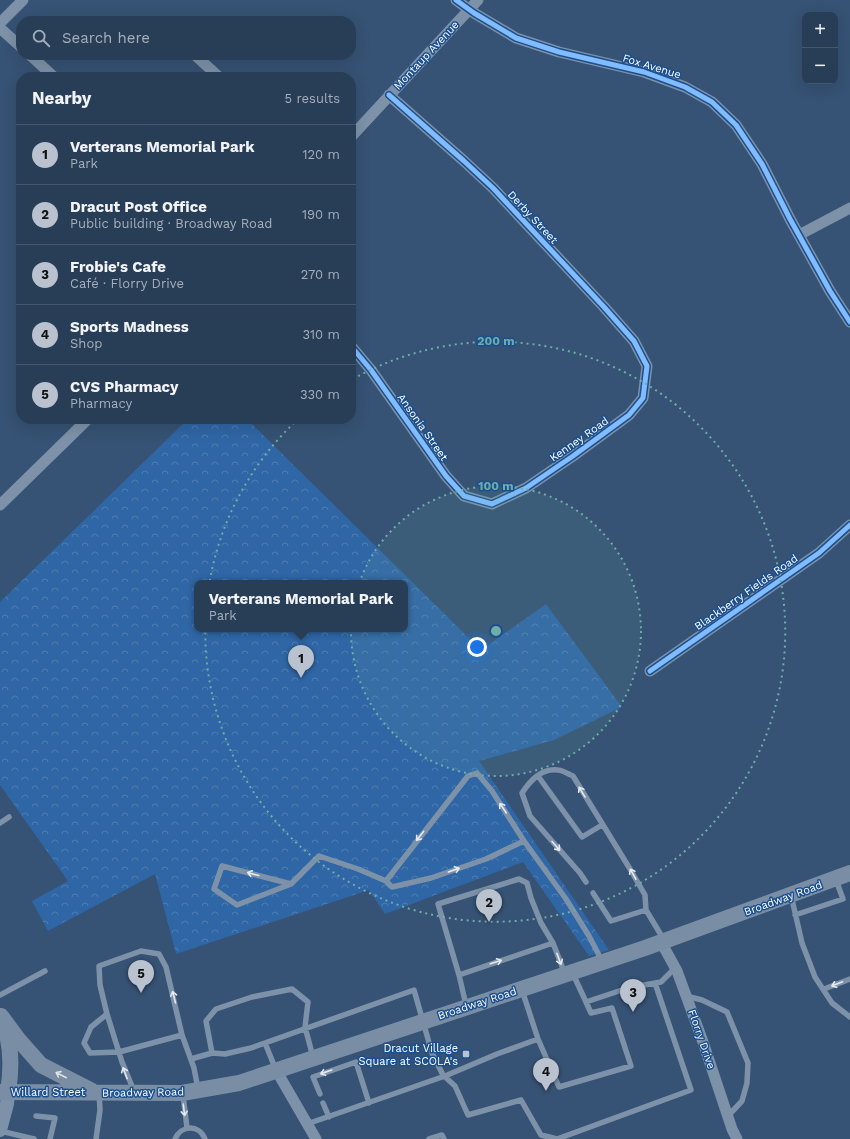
<!DOCTYPE html>
<meta charset="utf-8">
<style>
body{margin:0;font-family:"Work Sans",sans-serif;background:#30455d;color:#f1f3f6}
.controls{position:absolute;right:12px;top:12px;display:grid;overflow:hidden;border-radius:8px;box-shadow:0 4px 16px #0002}
.controls button{width:36px;height:36px;display:grid;place-items:center;padding:0;border:0;border-bottom:1px solid #44576d;background:#283e57;color:#f1f3f6;font:20px sans-serif}
.you{position:absolute;left:477px;top:647px;width:14px;height:14px;margin:-10px;border:3px solid #fff;border-radius:50%;background:#1a73e8;box-shadow:0 0 0 6px #1a73e833}
.badge{display:grid;place-items:center;width:26px;height:26px;border-radius:50%;background:#b9c2ce;color:#111;font-size:13px;font-weight:700}
.pin{position:absolute;translate:-50% -33px;filter:drop-shadow(0 1px 2px #0008)}
.pin::after{content:'';position:absolute;top:21px;width:14px;height:12px;background:inherit;clip-path:polygon(0 0,100% 0,50% 100%)}
.popup{position:absolute;left:194px;top:580px;width:214px;height:52px;box-sizing:border-box;display:grid;place-content:center;border-radius:8px;background:#283e57;filter:drop-shadow(0 1px 3px #0005);font-size:13px;white-space:nowrap;color:#a5aeba}
.popup b{font-size:15px;color:#f1f3f6}
.popup::after{content:'';position:absolute;left:50%;top:100%;margin-left:-8px;border:8px solid transparent;border-top-color:#283e57}
.list{margin:0;padding:0;list-style:none}
h2{display:flex;justify-content:space-between;align-items:center;height:52px;margin:0;padding:0 16px;font-size:17px}
h2 small{font-size:13px;font-weight:400;color:#a5aeba}
.list li{display:grid;grid-template-columns:26px 1fr auto;gap:12px;align-items:center;box-sizing:border-box;height:60px;padding:0 16px;border-top:1px solid #44576d}
.list b{display:block;font-size:15px;white-space:nowrap}
.list p{margin:0;font-size:13px;white-space:nowrap;color:#a5aeba}
.list em{font-size:13px;font-style:normal;color:#a5aeba}
.icon{flex:none;width:22px;height:22px;fill:none;stroke:currentColor;stroke-width:2;stroke-linecap:round;stroke-linejoin:round}
.map{position:relative;flex:none;width:850px;height:1139px;overflow:hidden}
.search{position:absolute;background:#283e57;box-shadow:0 4px 16px #0002;left:16px;top:16px;width:340px;height:44px;display:flex;align-items:center;gap:10px;box-sizing:border-box;padding:0 14px;border-radius:16px;color:#a5aeba;font-size:15px}
.panel{position:absolute;background:#283e57;box-shadow:0 4px 16px #0002;left:16px;top:72px;width:340px;height:352px;border-radius:16px}
.map>svg:first-child{display:block}
.park{fill:url(#park-crowns);fill-rule:evenodd}
.lines{fill:none;stroke-linecap:round;stroke-linejoin:round}
.service{stroke:#7d92a8;stroke-width:5.5}
.minor{stroke:#7d92a8;stroke-width:11}
.tertiary{stroke:#7d92a8;stroke-width:14}
.secondary{stroke:#798da4;stroke-width:16}
.cycleway-casing{stroke:#1b4f8f;stroke-width:8}
.cycleway{stroke:#80bcff;stroke-width:5}
.oneway{stroke:#e5e9ee}
.oneway2{stroke:#dee2e8}
.ring{fill:none;stroke:#6fada8;stroke-width:2;stroke-dasharray:2 4}
.poi-dot{fill:#b9c2ce;stroke:#1b4f8f;stroke-width:1.5}
.labels{text-anchor:middle;stroke-width:3;stroke-linejoin:round;paint-order:stroke}
.street-label{font-size:11px;fill:#fff;stroke:#1b4f8f}
.poi-label{font-size:11px;fill:#fff;stroke:#1b4f8f;text-anchor:end}
.centre{fill:#6fada8;stroke:#1b4f8f;stroke-width:2}
.ring-label{font-size:12px;text-anchor:middle;font-weight:bold;fill:#6fada8;stroke:#1b4f8f;stroke-width:3;stroke-linejoin:round;paint-order:stroke}
</style>
<div class="map">
<svg width="850" height="1139" viewBox="0 0 850 1139">
<defs>
<pattern id="park-crowns" width="20" height="18" patternUnits="userSpaceOnUse"><rect width="20" height="18" fill="#2f66a5"/><path d="M2 6a3 3 0 1 1 6 0M12 15a3 3 0 1 1 6 0" fill="none" stroke="#4e7db2"/></pattern>
</defs>
<rect width="100%" height="100%" fill="#365274"/>
<path class="park" d="M 188,419 L 247,419 L 481,650 L 546,604 L 622,707 L 554,740 L 479,761 L 609,950 L 589,956 L 523,862 L 385,914 L 369,890 L 176,954 L 155,874 L 48,931 L 32,901 L 68,881 L 0,785 L 0,602 ZM 197,583 L 405,583 L 405,629 L 197,629 Z"/>
<g class="lines">
<path class="service" d="M 538,776 L 582,837 L 602,825
M 0,823 L 9,817
M 524,841 L 486,859 L 431,878 L 392,887 L 386,881 L 468,776 L 477,773 L 492,791 L 524,841 L 566,899 L 589,936 L 602,961
M 586,882 L 580,873 L 530,816 L 522,793 C 530,781 541,768 558,770 C 562,770 568,774 573,776 L 630,869 L 645,895 L 646,910 L 664,940
M 291,884 L 222,866 L 214,889 L 237,905 L 291,884 L 319,856 L 358,869 L 386,881
M 593,893 L 611,921 L 646,910
M 791,895 L 802,943 L 815,977 L 832,1003 L 850,1017
M 795,915 L 843,899 L 836,880
M 573,974 L 586,1002 L 628,988 L 661,982 L 675,968
M 459,975 L 553,943
M 824,989 L 850,979
M 522,990 L 538,1039 L 559,1087 L 631,1066 L 612,1008 L 591,1013 L 586,1002
M 0,995 L 45,971
M 686,996 L 702,1000 L 727,1012 L 748,1063 L 747,1083 L 742,1101 L 728,1116
M 466,1005 L 459,975 L 438,904 L 519,879 L 527,883 L 531,898 L 541,923 L 553,943 L 565,974
M 107,1014 L 122,1062 L 134,1091
M 182,1035 L 166,967 L 159,954 L 141,951 L 99,966 L 100,985 L 107,1014 L 91,1027 L 84,1043 L 90,1053 L 119,1052 L 182,1035 L 194,1068 L 198,1089
M 265,1043 L 276,1070
M 212,1053 L 225,1054 L 251,1048 L 414,990 L 432,1053 L 443,1075 L 455,1086 L 468,1115 L 521,1100 L 541,1135 L 557,1139 L 691,1090 L 655,983
M 191,1059 L 212,1053 L 206,1021 L 216,1009 L 252,997 L 292,989 L 308,1002 L 305,1027 L 313,1057
M 320,1094 L 313,1077 L 356,1062 L 369,1103
M 183,1095 L 187,1128
M 323,1103 L 329,1117
M 36,1116 L 55,1118 L 50,1139
M 307,1124 L 445,1076 L 497,1054 L 538,1039
M 0,1131 L 34,1139
M 96,1139 L 100,1110 L 99,1093
M 175,1139 C 181,1125 199,1124 205,1139
M 429,1139 L 442,1135 L 444,1139"/>
<path class="minor" d="M 456,0 L 474,13 L 516,38 L 559,52 L 644,72 L 685,87 L 712,102 L 736,125 L 762,164 L 790,219 L 830,291 L 850,322
M 0,23 L 23,0
M 0,28 L 21,47
M 30,55 L 54,77
M 196,56 L 219,77
M 351,137 L 478,0
M 799,235 L 850,208
M 351,346 L 371,370 L 446,476 L 464,496 L 492,504 L 526,488 L 573,456 L 629,415 L 643,398 L 647,366 L 634,341 L 604,307 L 493,188 L 464,161 L 389,95
M 0,505 L 88,419
M 650,671 L 819,553 L 850,525
M 661,942 L 677,971 L 703,1042 L 732,1129 L 737,1139
M 276,1070 L 316,1139"/>
<path class="tertiary" d="M 0,1130 L 7,1104 L 8,1092"/>
<path class="secondary" d="M 1,1016 L 18,1039 L 41,1065 L 92,1091
M 3,1023 C 4,1027 6,1031 7,1035 C 12,1054 11,1073 8,1092
M 0,1092 L 182,1093 L 239,1083 L 645,948 L 850,873"/>
<g class="cycleway-casing">
<path id="cycleway" d="M 456,0 L 474,13 L 516,38 L 559,52 L 644,72 L 685,87 L 712,102 L 736,125 L 762,164 L 790,219 L 830,291 L 850,322
M 351,346 L 371,370 L 446,476 L 464,496 L 492,504 L 526,488 L 573,456 L 629,415 L 643,398 L 647,366 L 634,341 L 604,307 L 493,188 L 464,161 L 389,95
M 650,671 L 819,553 L 850,525"/>
</g>
<use href="#cycleway" class="cycleway"/>
</g>
<defs><path id="oneway-shaft" d="M-6 0H5M1.5-3L5.5 0L1.5 3" fill="none" stroke-width="1.6" stroke-linecap="round" stroke-linejoin="round"/></defs>
<g class="oneway">
<use href="#oneway-shaft" transform="translate(582 792) rotate(-121)"/>
<use href="#oneway-shaft" transform="translate(503 808) rotate(-124)"/>
<use href="#oneway-shaft" transform="translate(420 836) rotate(128)"/>
<use href="#oneway-shaft" transform="translate(556 846) rotate(49)"/>
<use href="#oneway-shaft" transform="translate(454 870) rotate(-19)"/>
<use href="#oneway-shaft" transform="translate(253 874) rotate(-165)"/>
<use href="#oneway-shaft" transform="translate(633 874) rotate(-119)"/>
<use href="#oneway-shaft" transform="translate(559 959) rotate(70)"/>
<use href="#oneway-shaft" transform="translate(496 962) rotate(-18)"/>
<use href="#oneway-shaft" transform="translate(837 984) rotate(159)"/>
<use href="#oneway-shaft" transform="translate(174 997) rotate(-104)"/>
<use href="#oneway-shaft" transform="translate(326 1072) rotate(161)"/>
<use href="#oneway-shaft" transform="translate(125 1073) rotate(-111)"/>
<use href="#oneway-shaft" transform="translate(184 1110) rotate(83)"/>
</g>
<use class="oneway2" href="#oneway-shaft" transform="translate(61 1075) rotate(-153)"/>
<circle cx="496" cy="631" r="145" fill="#6fada8" fill-opacity=".12"/>
<g class="ring">
<circle cx="496" cy="631" r="145"/>
<path d="M353 379A290 290 0 1 1 296 421"/>
</g>
<rect class="poi-dot" x="462" y="1050" width="8" height="8" rx="2"/>
<g class="labels">
<g class="street-label">
<text transform="translate(426 55) rotate(-47)" y="4">Montaup Avenue</text>
<text transform="translate(652 66) rotate(17)" y="4">Fox Avenue</text>
<text transform="translate(533 217) rotate(47)" y="4">Derby Street</text>
<text transform="translate(423 427) rotate(55)" y="4">Ansonia Street</text>
<text transform="translate(579 439) rotate(-35)" y="4">Kenney Road</text>
<text transform="translate(746 592) rotate(-35)" y="4">Blackberry Fields Road</text>
<text transform="translate(783 898) rotate(-20)" y="4">Broadway Road</text>
<text transform="translate(477 1003) rotate(-18)" y="4">Broadway Road</text>
<text transform="translate(702 1039) rotate(71)" y="4">Florry Drive</text>
<text x="48" y="1096">Willard Street</text>
<text transform="translate(143 1092) rotate(-1)" y="4">Broadway Road</text>
</g>
<g class="poi-label">
<text x="458" y="1052">Dracut Village<tspan x="458" dy="13">Square at SCOLA's</tspan></text>
</g>
</g>
<circle cx="496" cy="631" r="6" class="centre"/>
<g class="ring-label">
<text x="496" y="345">200 m</text>
<text x="496" y="490">100 m</text>
</g>
</svg>
<div class="controls">
<button>+</button>
<button>−</button>
</div>
<div class="you"></div>
<div class="pin badge" style="left:301px;top:678px">1</div>
<div class="popup"><b>Verterans Memorial Park</b>Park</div>
<div class="pin badge" style="left:489px;top:922px">2</div>
<div class="pin badge" style="left:633px;top:1012px">3</div>
<div class="pin badge" style="left:546px;top:1091px">4</div>
<div class="pin badge" style="left:141px;top:993px">5</div>
<div class="search"><svg class="icon" aria-label="search" viewBox="0 0 24 24"><circle cx="10" cy="10" r="6"/><path d="M15 15l6 6"/></svg>Search here</div>
<section class="panel">
<h2>Nearby<small>5 results</small></h2>
<ul class="list">
<li><span class="badge">1</span><div><b>Verterans Memorial Park</b><p>Park</p></div><em>120 m</em></li>
<li><span class="badge">2</span><div><b>Dracut Post Office</b><p>Public building · Broadway Road</p></div><em>190 m</em></li>
<li><span class="badge">3</span><div><b>Frobie's Cafe</b><p>Café · Florry Drive</p></div><em>270 m</em></li>
<li><span class="badge">4</span><div><b>Sports Madness</b><p>Shop</p></div><em>310 m</em></li>
<li><span class="badge">5</span><div><b>CVS Pharmacy</b><p>Pharmacy</p></div><em>330 m</em></li>
</ul>
</section>
</div>
